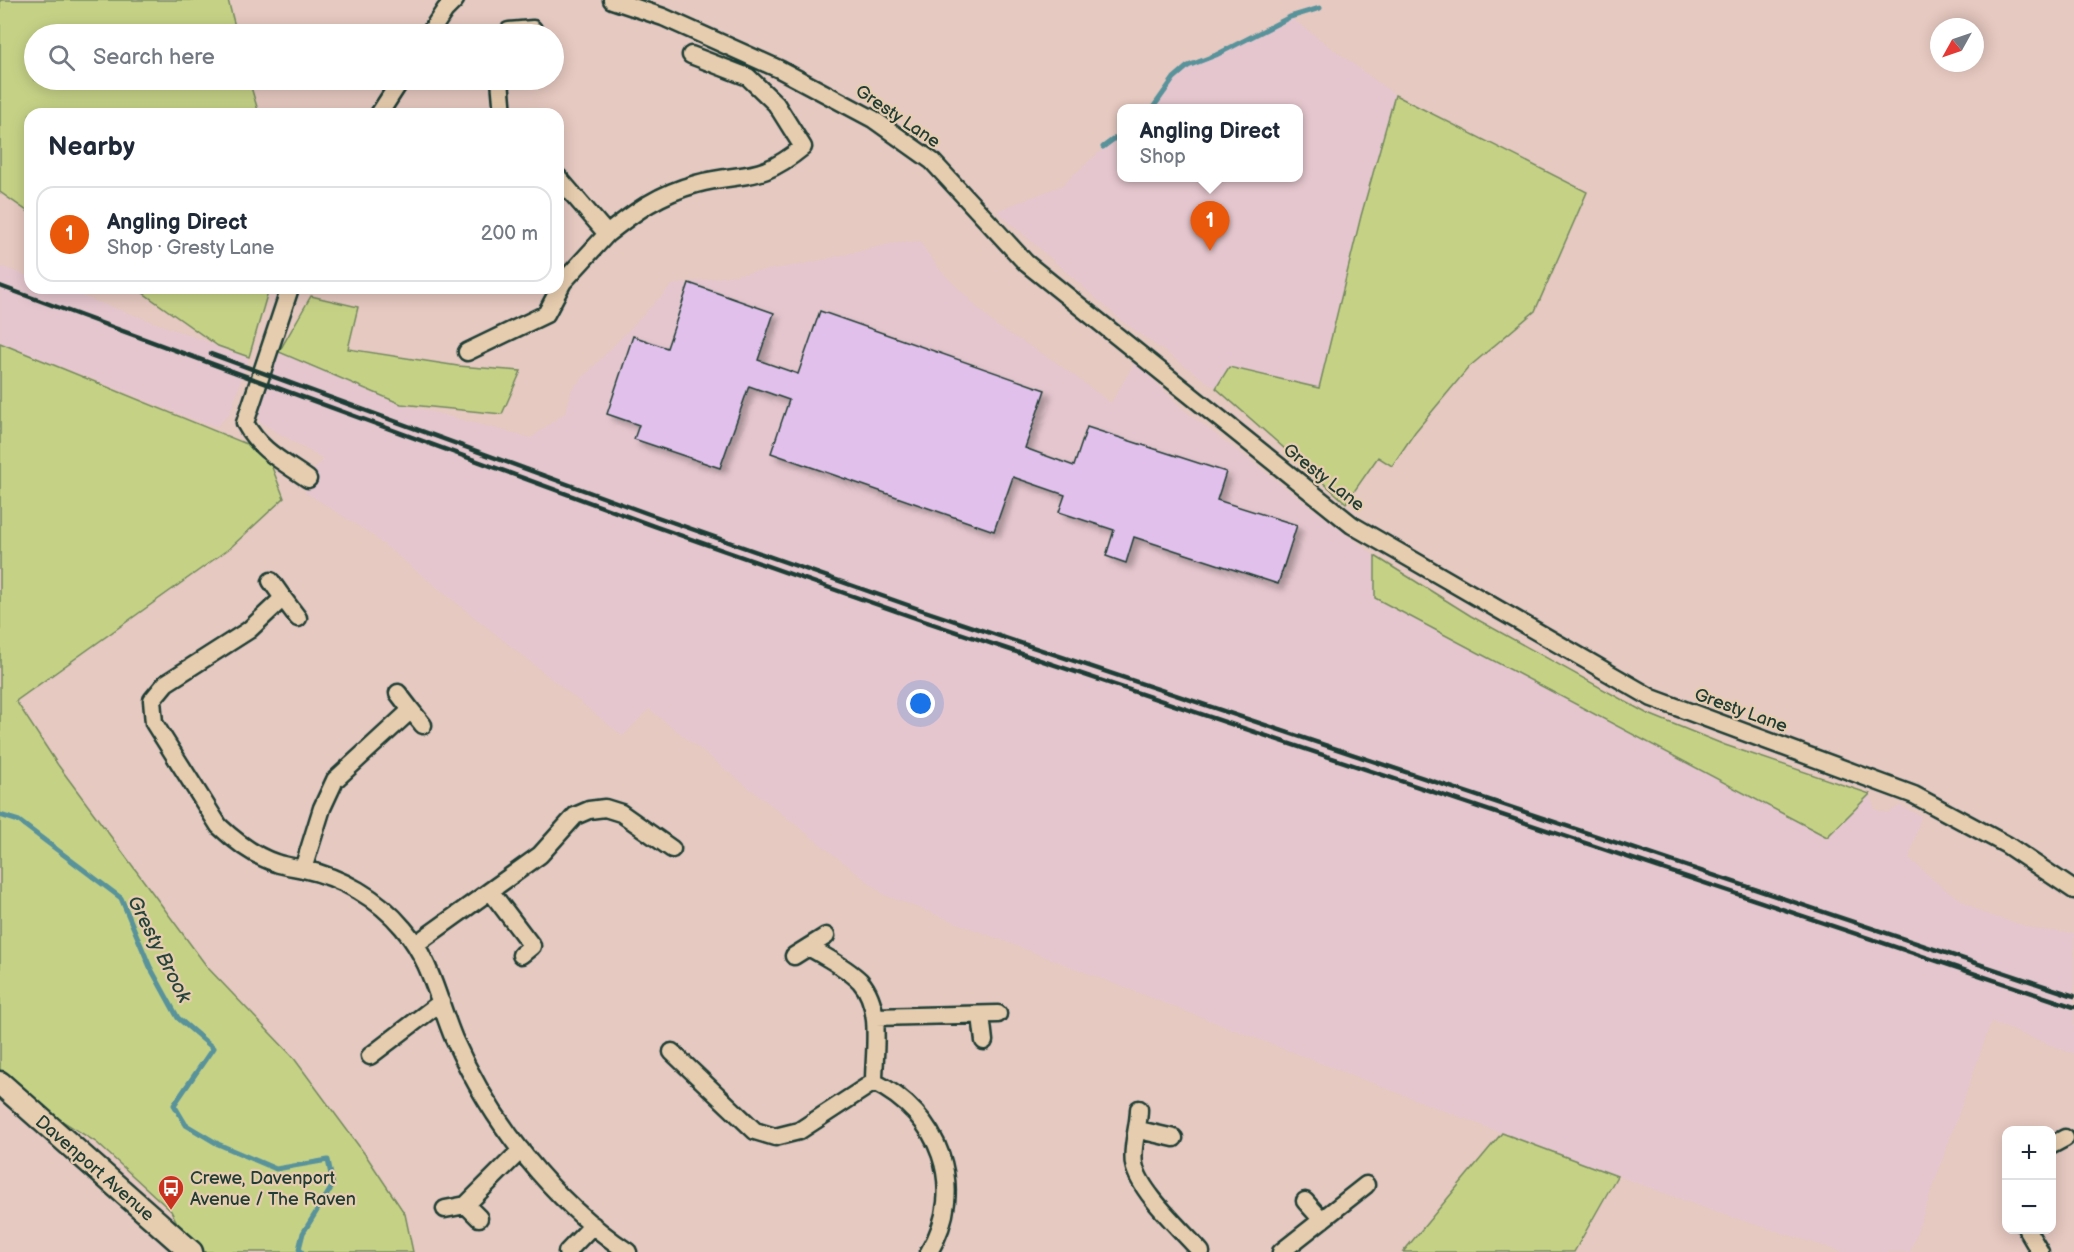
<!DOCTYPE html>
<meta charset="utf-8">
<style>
body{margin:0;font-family:"Balsamiq Sans",sans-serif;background:#f2f2f3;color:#1f2937}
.controls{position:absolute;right:18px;bottom:18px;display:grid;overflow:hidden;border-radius:12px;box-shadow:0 3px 15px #0003}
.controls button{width:54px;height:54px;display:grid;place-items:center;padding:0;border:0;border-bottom:2px solid #e0e1e3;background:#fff;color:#1f2937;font:30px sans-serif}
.compass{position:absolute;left:1930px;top:18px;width:54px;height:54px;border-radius:50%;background:#fff;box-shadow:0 3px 15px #0003;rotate:230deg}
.you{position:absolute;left:921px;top:704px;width:21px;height:21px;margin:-15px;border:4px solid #fff;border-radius:50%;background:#1a73e8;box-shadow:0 0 0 9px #1a73e833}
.badge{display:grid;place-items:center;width:39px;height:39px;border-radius:50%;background:#ea580c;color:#fff;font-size:20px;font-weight:700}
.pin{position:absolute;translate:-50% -50px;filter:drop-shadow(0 2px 3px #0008)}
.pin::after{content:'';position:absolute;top:32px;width:21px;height:18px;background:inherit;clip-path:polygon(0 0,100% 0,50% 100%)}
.popup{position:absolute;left:1117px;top:104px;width:186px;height:78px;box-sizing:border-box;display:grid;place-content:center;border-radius:12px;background:#fff;filter:drop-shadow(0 2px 4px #0005);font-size:20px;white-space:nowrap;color:#747a83}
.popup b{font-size:22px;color:#1f2937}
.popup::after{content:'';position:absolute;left:50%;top:100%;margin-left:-12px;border:12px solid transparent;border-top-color:#fff}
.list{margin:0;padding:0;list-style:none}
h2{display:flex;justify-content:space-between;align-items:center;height:78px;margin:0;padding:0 24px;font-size:26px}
h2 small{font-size:20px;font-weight:400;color:#747a83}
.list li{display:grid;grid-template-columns:39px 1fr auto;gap:18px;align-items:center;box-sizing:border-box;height:96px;margin:0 12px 12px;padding:0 12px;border:2px solid #e0e1e3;border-radius:18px}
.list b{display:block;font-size:22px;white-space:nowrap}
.list p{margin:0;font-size:20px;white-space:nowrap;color:#747a83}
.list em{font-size:20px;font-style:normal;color:#747a83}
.icon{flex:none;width:33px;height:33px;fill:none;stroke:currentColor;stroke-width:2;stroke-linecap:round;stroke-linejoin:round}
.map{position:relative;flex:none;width:2074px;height:1252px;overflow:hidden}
.search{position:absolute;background:#fff;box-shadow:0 3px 15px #0003;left:24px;top:24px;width:540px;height:66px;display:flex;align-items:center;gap:15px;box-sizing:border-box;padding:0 21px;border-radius:33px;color:#747a83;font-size:22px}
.panel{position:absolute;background:#fff;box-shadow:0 3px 15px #0003;left:24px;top:108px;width:540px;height:186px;border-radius:18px}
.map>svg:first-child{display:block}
.built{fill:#e5c6ce}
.green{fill:#c5d286;stroke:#72885d;stroke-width:1.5}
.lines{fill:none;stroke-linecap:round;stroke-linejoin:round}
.stream{stroke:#59929a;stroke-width:5}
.building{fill:#e2c0ec;stroke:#1f3d34;stroke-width:1.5;filter:url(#shadow)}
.street-casing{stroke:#1f3d34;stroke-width:21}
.secondary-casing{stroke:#1f3d34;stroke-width:27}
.street{stroke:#e7cdaf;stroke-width:16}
.secondary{stroke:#e7cdaf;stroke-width:22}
.rail{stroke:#1f3d34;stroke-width:4.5}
.labels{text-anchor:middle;stroke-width:4.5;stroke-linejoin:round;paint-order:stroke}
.street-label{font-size:18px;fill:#1f3d34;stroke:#e7cdaf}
.poi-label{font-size:18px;fill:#1f3d34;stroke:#e7cdaf;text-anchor:start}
.water-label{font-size:20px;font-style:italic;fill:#24443c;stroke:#e7cdaf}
</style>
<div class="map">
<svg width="2074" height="1252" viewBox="0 0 2074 1252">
<defs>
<filter id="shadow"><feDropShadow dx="5.5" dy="5.5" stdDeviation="3" flood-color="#0004"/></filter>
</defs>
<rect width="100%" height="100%" fill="#e6c9c1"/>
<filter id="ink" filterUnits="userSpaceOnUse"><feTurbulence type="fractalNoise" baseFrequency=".0167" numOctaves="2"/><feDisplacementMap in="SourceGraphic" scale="12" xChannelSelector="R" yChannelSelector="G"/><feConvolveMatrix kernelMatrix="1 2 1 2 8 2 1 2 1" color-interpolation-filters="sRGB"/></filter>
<g filter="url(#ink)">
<path class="built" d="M 1290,17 L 1395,95 L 1361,216 L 1319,388 L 1229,367 L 1216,388 L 1122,321 L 997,211 L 1061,186 L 1121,133 L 1122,178 L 1298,178 L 1298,109 L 1152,108 L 1174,78 L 1188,66 L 1216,55 Z
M 919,241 L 940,270 L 995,325 L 1054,361 L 1111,403 L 1135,362 L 1185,411 L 1375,556 L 1375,598 L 1827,836 L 1870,794 L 1875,810 L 1888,813 L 1900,806 L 1921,816 L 1909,858 L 1943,888 L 1982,913 L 2038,930 L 2074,933 L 2074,1054 L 1991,1022 L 1910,1252 L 1843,1252 L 1713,1211 L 1502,1133 L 885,895 L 649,709 L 623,736 L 368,532 L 305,492 L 308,479 L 323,459 L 260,422 L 259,413 L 279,352 L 401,404 L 531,438 L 566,412 L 572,389 L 672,285 L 805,264 L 890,244 Z
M 0,266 L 30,277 L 30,288 L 59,288 L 249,357 L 230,413 L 217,426 L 195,420 L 0,342 Z"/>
<path class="green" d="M 0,0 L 228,0 L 237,34 L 34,34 L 34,80 L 249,80 L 259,114 L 30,114 L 30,213 L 0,192 Z
M 1395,95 L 1587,192 L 1535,311 L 1469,367 L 1415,432 L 1392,466 L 1378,457 L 1346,503 L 1216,388 L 1229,367 L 1319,388 L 1361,216 Z
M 136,288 L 269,288 L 249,357 L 218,346 Z
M 311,296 L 358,307 L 348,349 L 458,366 L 521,371 L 502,414 L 401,404 L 279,352 Z
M 0,343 L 266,452 L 284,498 L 230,548 L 16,701 L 58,765 L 208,968 L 293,1057 L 367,1157 L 405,1214 L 413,1252 L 192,1252 L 171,1211 L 96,1142 L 0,1082 Z
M 1375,556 L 1471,616 L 1646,713 L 1725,745 L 1870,794 L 1827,837 L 1375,598 Z
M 1502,1133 L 1617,1176 L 1574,1252 L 1403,1252 Z"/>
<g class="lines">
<path class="stream" d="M 1152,109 L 1174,78 L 1188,66 L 1216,55 L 1290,17 L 1320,8
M 1103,147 L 1122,133
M 0,815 L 19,821 L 121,898 L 150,967 L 178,1018 L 213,1048 L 174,1105 L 186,1125 L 218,1144 L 276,1169 L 328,1160 L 333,1185 L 303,1233 L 299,1249 L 302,1252"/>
</g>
<path class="building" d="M 689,283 L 774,313 L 758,360 L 798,374 L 820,311 L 1045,390 L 1025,448 L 1074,466 L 1087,427 L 1226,472 L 1217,500 L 1297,525 L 1278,584 L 1134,537 L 1126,563 L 1106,556 L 1114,530 L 1059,512 L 1065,495 L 1013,477 L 994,531 L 771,453 L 789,400 L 749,386 L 720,468 L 634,439 L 639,425 L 607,414 L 633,336 L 667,348 Z"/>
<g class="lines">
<g class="street-casing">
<path id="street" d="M 612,0 L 663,17 L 779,69 L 873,119 L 932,161 L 1026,263 L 1352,525 L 1652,698 L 1914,795 L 2007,845 L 2074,890
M 429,34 L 445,10 L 455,0
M 508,34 L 509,31 L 533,29
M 500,80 L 503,114
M 379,114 L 401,80
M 607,234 C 636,211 659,194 696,184 C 745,171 758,184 803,147 L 776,104 L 748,77 L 691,55
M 290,288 L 245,423 C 260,451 284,462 308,479
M 467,352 L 546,314 L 563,282 L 607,234 L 558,177
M 271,581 L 283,598
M 298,618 L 283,598 L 249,630 L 166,683 L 152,700 L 154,723 L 219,826 C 236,842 254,856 276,863 C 284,866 294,867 303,869 C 341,877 378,898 403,928 C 431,960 438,1001 454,1039 C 491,1122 552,1201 628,1252
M 411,710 L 423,725
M 303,869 L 322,808 L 335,780 L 411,710 L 398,693
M 491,892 L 532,946 L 521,955
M 416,944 L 540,855 L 575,816 L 589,810 L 605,808 L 621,813 L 672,849
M 809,947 C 825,957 846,967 860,981 C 883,1007 874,1050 874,1082 C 939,1114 968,1187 929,1252
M 794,956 L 826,936
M 981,1015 L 984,1041
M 875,1017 L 998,1014
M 672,1052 L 755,1131 L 775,1137 L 799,1131 L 874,1082
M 370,1056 L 441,1002
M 1139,1109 C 1139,1127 1131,1147 1134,1164 C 1139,1192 1182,1230 1201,1252
M 1139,1130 L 1174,1138
M 2052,1145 L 2065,1138
M 1305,1201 L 1322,1220
M 466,1205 L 479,1218
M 445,1209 L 466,1205 L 521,1150
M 2027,1230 L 2040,1252
M 567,1252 L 593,1225
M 1281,1252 L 1366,1185"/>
</g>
<g class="secondary-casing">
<path id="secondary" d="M 0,1083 L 191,1252"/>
</g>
<use href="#street" class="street"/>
<use href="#secondary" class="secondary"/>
<path class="rail" d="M 0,286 L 654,526 L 924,621 L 2074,1007
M 211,354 L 649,514 L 919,609 L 2074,996"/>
</g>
</g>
<defs>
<g id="bus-pin" transform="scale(1.35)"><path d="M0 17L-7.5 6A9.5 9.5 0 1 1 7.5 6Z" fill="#c8321e" stroke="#e7cdaf"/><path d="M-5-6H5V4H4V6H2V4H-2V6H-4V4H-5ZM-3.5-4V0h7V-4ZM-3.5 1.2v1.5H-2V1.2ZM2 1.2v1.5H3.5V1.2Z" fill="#fff"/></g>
</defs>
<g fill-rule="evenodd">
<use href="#bus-pin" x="171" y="1188"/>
</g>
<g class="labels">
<g class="street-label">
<text transform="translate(898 116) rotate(34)" y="6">Gresty Lane</text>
<text transform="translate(1324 477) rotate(38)" y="6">Gresty Lane</text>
<text transform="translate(1741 710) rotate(20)" y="6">Gresty Lane</text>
<text transform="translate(95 1168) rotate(41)" y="6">Davenport Avenue</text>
</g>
<g class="poi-label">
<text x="190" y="1184">Crewe, Davenport<tspan x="190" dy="21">Avenue / The Raven</tspan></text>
</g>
<g class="water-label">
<text transform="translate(160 949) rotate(63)" y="7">Gresty Brook</text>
</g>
</g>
</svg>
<div class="controls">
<button>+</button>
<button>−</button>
</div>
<svg class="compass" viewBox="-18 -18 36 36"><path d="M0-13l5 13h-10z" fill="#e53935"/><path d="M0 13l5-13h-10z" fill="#747a83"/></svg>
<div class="you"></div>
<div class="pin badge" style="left:1210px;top:251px">1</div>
<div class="popup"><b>Angling Direct</b>Shop</div>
<div class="search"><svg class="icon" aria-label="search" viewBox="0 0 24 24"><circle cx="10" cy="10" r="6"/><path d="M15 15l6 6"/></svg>Search here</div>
<section class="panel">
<h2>Nearby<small></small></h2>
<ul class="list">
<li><span class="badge">1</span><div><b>Angling Direct</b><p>Shop · Gresty Lane</p></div><em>200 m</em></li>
</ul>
</section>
</div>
